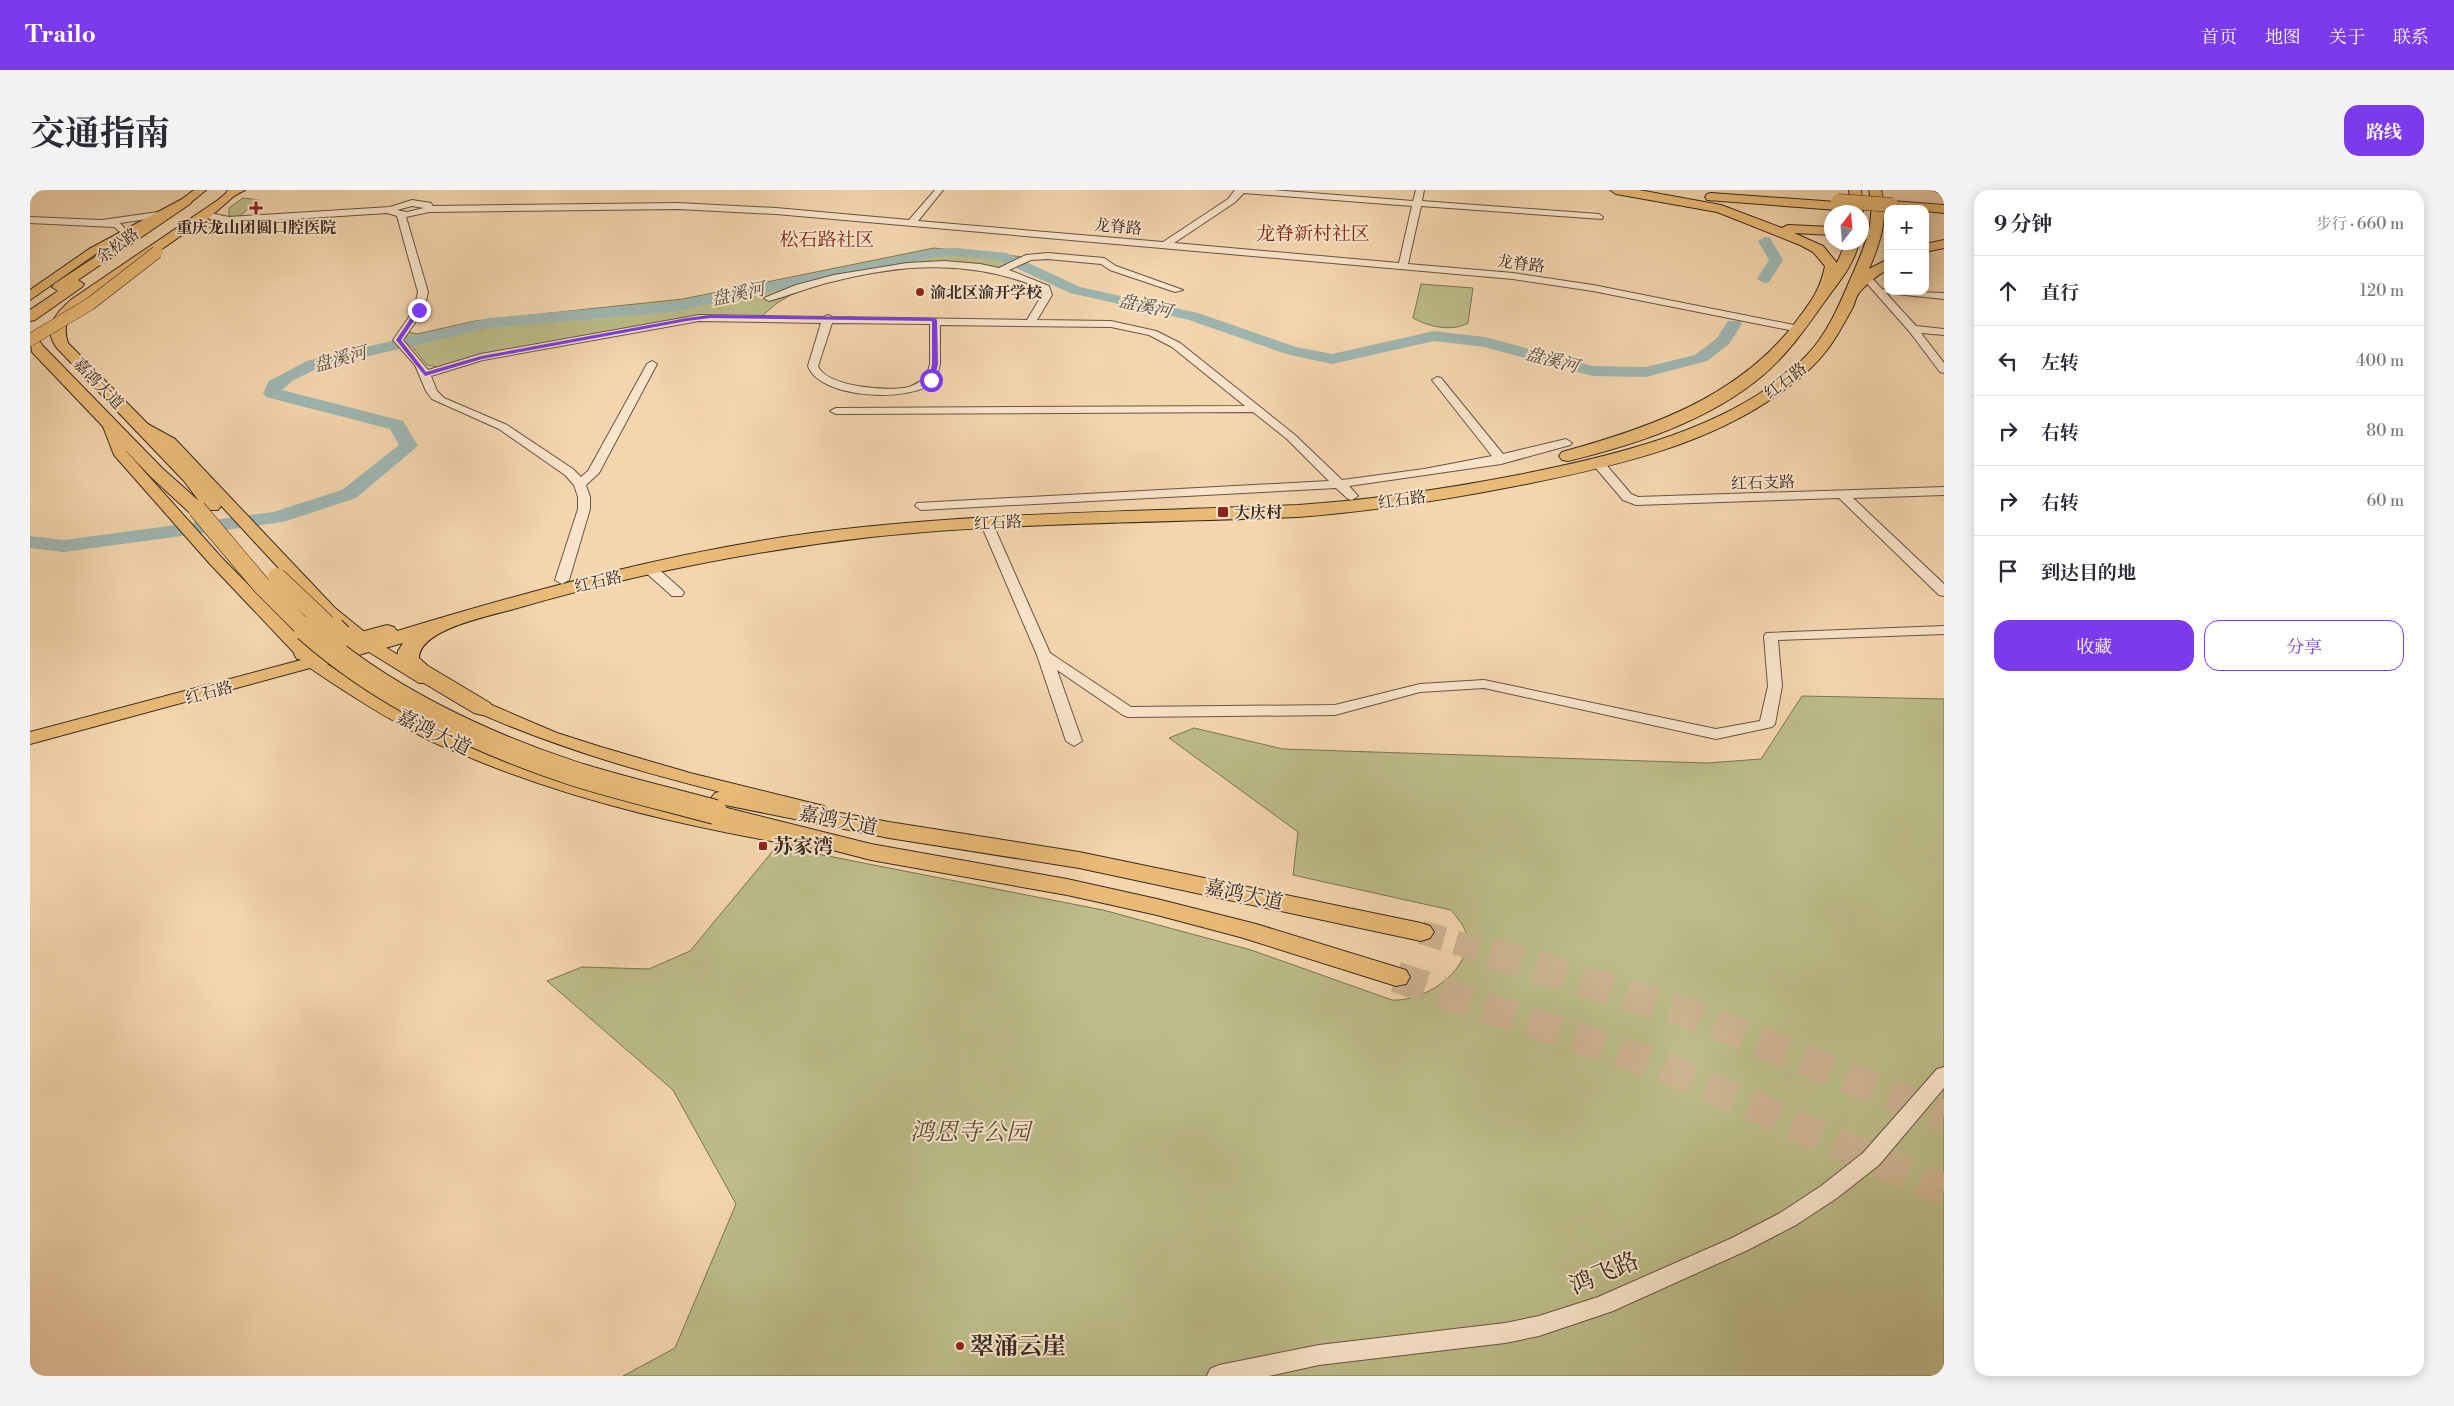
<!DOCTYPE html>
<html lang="zh">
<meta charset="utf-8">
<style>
body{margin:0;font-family:"Libre Bodoni","Noto Serif SC",serif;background:#f2f2f3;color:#2b2b33}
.controls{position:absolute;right:15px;top:15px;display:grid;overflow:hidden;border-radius:10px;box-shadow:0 2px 12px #0003}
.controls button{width:45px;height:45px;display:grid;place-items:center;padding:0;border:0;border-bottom:1px solid #e1e1e2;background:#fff;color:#2b2b33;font:25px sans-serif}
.compass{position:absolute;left:1794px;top:15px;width:45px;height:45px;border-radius:50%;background:#fff;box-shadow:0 2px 12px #0003;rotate:16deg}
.stop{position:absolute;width:15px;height:15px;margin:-11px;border:4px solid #7c3aed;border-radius:50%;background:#fff}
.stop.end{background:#7c3aed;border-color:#fff;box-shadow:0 1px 5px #0008}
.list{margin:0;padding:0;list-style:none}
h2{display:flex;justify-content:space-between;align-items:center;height:65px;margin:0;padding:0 20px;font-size:21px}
h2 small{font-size:16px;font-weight:400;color:#7c7c81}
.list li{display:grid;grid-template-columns:32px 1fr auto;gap:15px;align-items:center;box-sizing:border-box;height:70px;padding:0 20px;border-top:1px solid #e1e1e2}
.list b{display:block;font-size:19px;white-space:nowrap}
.list em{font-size:16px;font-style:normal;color:#7c7c81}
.actions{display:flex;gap:10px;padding:15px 20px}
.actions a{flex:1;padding:11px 0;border:1px solid #7c3aed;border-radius:15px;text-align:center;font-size:18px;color:#7c3aed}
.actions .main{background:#7c3aed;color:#fff}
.icon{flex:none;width:28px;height:28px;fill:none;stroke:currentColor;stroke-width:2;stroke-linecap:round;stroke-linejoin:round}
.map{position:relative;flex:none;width:1914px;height:1186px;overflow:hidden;border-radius:15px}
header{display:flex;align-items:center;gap:30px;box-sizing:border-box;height:70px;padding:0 25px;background:#7c3aed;color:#fff}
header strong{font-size:24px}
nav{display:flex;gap:28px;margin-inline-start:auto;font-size:18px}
.intro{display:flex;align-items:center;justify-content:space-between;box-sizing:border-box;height:120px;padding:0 30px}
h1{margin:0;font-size:35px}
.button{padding:12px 22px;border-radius:15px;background:#7c3aed;color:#fff;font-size:18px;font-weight:700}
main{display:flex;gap:30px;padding:0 30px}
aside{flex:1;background:#fff;border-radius:15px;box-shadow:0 2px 12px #0003}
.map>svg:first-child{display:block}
.green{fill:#bcbd89;stroke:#7a7455}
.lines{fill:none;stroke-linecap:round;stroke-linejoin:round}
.river{fill:#9eb7b3;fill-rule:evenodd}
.highway-tunnel-far1{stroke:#ceb492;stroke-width:24;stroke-dasharray:24 12;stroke-linecap:butt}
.highway-tunnel{stroke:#ceb492;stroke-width:31;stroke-dasharray:31 16;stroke-linecap:butt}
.minor-casing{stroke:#675544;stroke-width:2}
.major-casing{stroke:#382a21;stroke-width:2}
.highway-casing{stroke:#382a21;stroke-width:2}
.minor{fill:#f8e4ca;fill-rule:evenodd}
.major{fill:#eabb77;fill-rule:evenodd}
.highway{fill:#eabb77;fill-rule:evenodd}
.major-bridge-casing{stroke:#382a21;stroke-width:13;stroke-linecap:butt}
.highway-bridge-far2-casing{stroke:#382a21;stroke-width:15;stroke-linecap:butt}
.highway-bridge-far1-casing{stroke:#382a21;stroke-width:19;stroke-linecap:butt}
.highway-bridge-casing{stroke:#382a21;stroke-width:26;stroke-linecap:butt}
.major-bridge{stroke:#eabb77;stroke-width:12}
.highway-bridge-far2{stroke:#eabb77;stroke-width:14}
.highway-bridge-far1{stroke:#eabb77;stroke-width:18}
.highway-bridge{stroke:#eabb77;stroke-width:24}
.route{fill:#7c3aed}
.poi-dot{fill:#8f2418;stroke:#f8e4ca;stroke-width:2}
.labels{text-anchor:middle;stroke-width:4;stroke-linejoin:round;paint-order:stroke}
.far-street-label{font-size:16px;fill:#382a21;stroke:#f8e4ca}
.far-poi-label{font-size:16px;font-weight:bold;fill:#382a21;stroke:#f8e4ca;text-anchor:start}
.far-water-label{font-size:18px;font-style:italic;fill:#524d46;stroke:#f8e4ca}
.far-quarter-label{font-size:19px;fill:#7a1f14;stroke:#f8e4ca}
.street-label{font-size:20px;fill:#382a21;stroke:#f8e4ca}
.poi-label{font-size:20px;font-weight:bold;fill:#382a21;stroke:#f8e4ca;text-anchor:start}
.near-park-label{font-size:24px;font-style:italic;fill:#594f3b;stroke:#f8e4ca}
.near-street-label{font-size:24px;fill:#382a21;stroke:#f8e4ca}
.near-poi-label{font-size:24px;font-weight:bold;fill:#382a21;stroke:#f8e4ca;text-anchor:start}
</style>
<header>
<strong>Trailo</strong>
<nav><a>首页</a><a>地图</a><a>关于</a><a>联系</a></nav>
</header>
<div class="intro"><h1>交通指南</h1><a class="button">路线</a></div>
<main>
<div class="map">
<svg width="1914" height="1186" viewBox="0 0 1914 1186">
<rect width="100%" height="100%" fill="#f4d6ae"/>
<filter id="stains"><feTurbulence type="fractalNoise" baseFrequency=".004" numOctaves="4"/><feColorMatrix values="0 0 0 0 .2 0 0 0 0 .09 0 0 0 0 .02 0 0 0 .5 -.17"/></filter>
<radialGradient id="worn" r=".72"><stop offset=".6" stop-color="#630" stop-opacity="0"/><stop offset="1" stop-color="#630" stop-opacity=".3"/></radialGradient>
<path class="green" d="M 213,8 L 230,10 L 208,27 L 199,26 L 199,18 Z
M 904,58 L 994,67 L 970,80 L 891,76 L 814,88 L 766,102 L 747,113 L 732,126 L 682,126 L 448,166 L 407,177 L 397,175 L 376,149 L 378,142 L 387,144 L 445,131 L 653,109 Z
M 1391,94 L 1443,98 L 1438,133 C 1422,142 1399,137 1383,128 Z
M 1772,506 L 1914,509 L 1914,1186 L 593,1186 L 645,1158 L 706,1014 L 643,900 L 517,791 L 552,777 L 619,779 L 660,761 L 747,656 L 1073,720 L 1221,760 L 1362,810 C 1393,812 1437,784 1437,750 C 1437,738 1428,729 1421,720 L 1263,685 L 1268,642 L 1139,548 L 1164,538 L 1253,559 L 1677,573 L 1731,569 Z"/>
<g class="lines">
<path class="river" d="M 1735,47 L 1740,48 L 1753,70 L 1739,92 L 1734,93 L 1727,89 L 1739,70 L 1728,51 Z
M 926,58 L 977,63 L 1050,97 L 1168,123 L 1266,157 L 1302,164 L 1404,141 L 1455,147 L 1563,176 L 1616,177 L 1665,165 L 1687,148 L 1698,131 L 1710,131 L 1712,134 L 1699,154 L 1677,171 L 1616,187 L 1563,186 L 1454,157 L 1404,151 L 1302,174 L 1256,164 L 1159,130 L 1040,103 L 969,70 L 926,66 L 905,67 L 642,122 L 459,138 L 288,178 L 262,191 L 252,200 L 373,231 L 388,256 L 326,308 L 253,332 L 34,362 L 0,358 L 0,346 L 34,350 L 243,322 L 312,300 L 369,255 L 360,239 L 236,207 L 233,203 L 239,191 L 277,171 L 459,128 L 642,112 L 905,59 Z"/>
<path class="highway-tunnel-far1" d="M 1391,742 L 1466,765"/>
<path class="highway-tunnel" d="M 1461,763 L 1658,823 L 1914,926
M 1366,787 L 1627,874 L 1914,1000"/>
<g class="minor-casing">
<path id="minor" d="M 905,0 L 913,0 L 888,31 L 1133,52 L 1198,9 L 1205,0 L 1243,0 L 1383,11 L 1386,0 L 1394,0 L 1392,11 L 1569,24 L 1573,27 L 1572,29 L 1391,16 L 1378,74 L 1483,83 L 1563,95 L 1769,136 L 1774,139 L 1769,142 L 1563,101 L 1483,89 L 746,24 L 648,19 L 399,22 L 376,27 L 398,102 L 394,120 L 373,150 L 398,180 L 451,164 L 669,125 L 794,127 L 798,125 L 802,127 L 997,130 L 1012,105 L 1010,98 C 942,70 875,73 805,91 C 782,96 761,105 739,111 L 734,108 L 766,95 L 804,85 L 877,73 L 914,71 L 950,74 L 969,78 L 996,65 L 1018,63 L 1074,68 L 1086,76 L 1153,100 L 1145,102 L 1080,80 L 1071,74 L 1018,69 L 1001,70 L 979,80 L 1019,96 L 1022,105 L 1007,130 L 1081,131 L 1126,141 L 1150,153 L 1265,245 L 1312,290 L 1394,279 L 1462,266 L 1402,190 L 1407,187 L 1411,188 L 1473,264 L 1536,249 L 1542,253 L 1540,255 L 1471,274 L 1319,296 L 1328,306 L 1322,310 L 1318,309 L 1306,298 L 891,320 L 885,316 L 887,313 L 1299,291 L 1257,249 L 1223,222 L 806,224 L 800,221 L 806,218 L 1215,216 L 1142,157 L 1119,145 L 1081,137 L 910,135 L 910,174 L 906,190 C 884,214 789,209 778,176 L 791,133 L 669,131 L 453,170 L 401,186 L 407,201 L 414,208 L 477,235 L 543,279 L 551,287 L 558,281 L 617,174 L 622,171 L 627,174 L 569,283 L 556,295 L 560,307 L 560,319 L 539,390 L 532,394 L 525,390 L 548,319 L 548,307 L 544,295 L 535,285 L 469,239 L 402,209 L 396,201 L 385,175 L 363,150 L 384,120 L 388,102 L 367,26 L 357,23 L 199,33 L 160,41 L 156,38 L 186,30 L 172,27 L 172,23 L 175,22 L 199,27 L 360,17 L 382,10 L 401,13 L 403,16 L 648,13 L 746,18 L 879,30 ZM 1214,3 L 1382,16 L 1369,73 L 1144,53 L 1204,13 ZM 382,16 L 394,18 L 377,22 L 367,20 ZM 802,133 L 900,134 L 900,174 L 896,188 C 890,191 885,195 879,197 C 860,202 796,197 788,176 Z
M 128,22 L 131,23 L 131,27 L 90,33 L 99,43 L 95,46 L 84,37 L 0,33 L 0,27 L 72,30 Z
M 1833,85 L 1839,85 L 1853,100 L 1858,98 L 1858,101 L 1914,103 L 1914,109 L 1856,103 L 1886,136 L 1914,139 L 1914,145 L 1891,143 L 1914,173 L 1914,183 L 1910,182 L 1879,141 L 1833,89 Z
M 1569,270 L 1573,271 L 1601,304 L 1608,307 L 1914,297 L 1914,305 L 1823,308 L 1914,394 L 1914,406 L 1909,405 L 1809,308 L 1606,315 L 1593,310 L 1565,277 L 1563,274 Z
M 956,328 L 962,332 L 1020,463 L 1101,517 L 1305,515 L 1390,494 L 1454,490 L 1686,539 L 1730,531 L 1738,496 L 1734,446 L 1736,443 L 1914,436 L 1914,444 L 1748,450 L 1752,496 L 1745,534 L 1742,537 L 1686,549 L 1454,498 L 1390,502 L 1305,525 L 1098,527 L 1093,525 L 1027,480 L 1052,551 L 1044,556 L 1036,551 L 1007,465 L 950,332 Z
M 619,374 L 624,375 L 652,400 L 654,403 L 652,406 L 642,406 L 614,381 L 612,378 L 614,375 Z
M 1914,877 L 1914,898 L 1849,975 L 1807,1008 L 1766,1035 L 1718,1060 L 1583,1121 L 1509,1146 L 1475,1153 L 1289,1175 L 1239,1186 L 1177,1186 L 1180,1179 L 1189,1175 L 1289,1155 L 1475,1133 L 1509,1126 L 1568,1107 L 1702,1048 L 1750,1023 L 1791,996 L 1833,963 L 1907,879 Z"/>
</g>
<g class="major-casing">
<path id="major" d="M 164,0 L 176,0 L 160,13 L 67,63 L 0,110 L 0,100 L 59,59 L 152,9 Z
M 200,0 L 211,0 L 173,33 L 165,33 L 165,29 Z
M 107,228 L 145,249 L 305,418 L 347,452 L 401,485 L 404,489 L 401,493 L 389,493 L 339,462 L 297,474 C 334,498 371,522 411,542 C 526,598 654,624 779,646 L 786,647 L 789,652 L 786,657 L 779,658 C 666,638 553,614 446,570 C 430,563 412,557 397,549 C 356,528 318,504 280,478 L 0,554 L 0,542 L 271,470 L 180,374 L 84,265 L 72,234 L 74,231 L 84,231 L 96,261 L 192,368 L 287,465 L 328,454 L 293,426 L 135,255 L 102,235 L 100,232 L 102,229 Z
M 436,504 L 527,543 L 571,557 L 660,583 L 794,616 L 797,620 L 794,624 L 787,626 C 665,596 544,568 429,514 L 427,510 L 429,506 Z"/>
</g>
<g class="highway-casing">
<path id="highway" d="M 198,0 L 215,0 L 202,7 L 198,6 L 196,3 Z
M 1580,0 L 1609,0 L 1691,15 L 1752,38 L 1758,35 L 1802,37 L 1802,45 L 1764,43 L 1793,56 L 1807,73 L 1816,52 L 1829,52 C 1824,75 1808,93 1795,111 C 1776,138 1757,165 1732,186 C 1678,231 1605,255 1538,271 L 1532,270 L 1529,266 L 1532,262 C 1620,238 1708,207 1765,133 C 1780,113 1790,101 1795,76 L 1783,62 L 1770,55 L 1687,22 L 1586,4 Z
M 1819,0 L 1831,0 L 1833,22 L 1832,25 L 1832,22 L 1821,22 Z
M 1839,0 L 1851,0 C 1859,28 1850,53 1839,79 L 1858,69 L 1858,79 C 1847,86 1837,93 1829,103 C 1826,106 1825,113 1823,117 C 1817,128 1811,139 1804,150 C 1791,170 1774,186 1754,200 C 1680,255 1585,276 1496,294 C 1421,309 1345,321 1268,327 C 1126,333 982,332 841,347 C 720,361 601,385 484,419 C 460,426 390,439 389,468 L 398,476 L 460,513 L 463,518 L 460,523 L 452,525 L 444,523 L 382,486 L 367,470 L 368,461 L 373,453 L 341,462 L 334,460 L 331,455 L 275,470 L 267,469 L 264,464 L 267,459 L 357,435 L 364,437 L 367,441 C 503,400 641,362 782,343 C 943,322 1106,322 1268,315 C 1342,310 1415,299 1488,285 C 1584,266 1708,238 1777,165 C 1797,144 1809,116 1820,90 C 1833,60 1847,33 1839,0 Z
M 1904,0 L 1914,0 L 1914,6 Z
M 1681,3 L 1807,12 L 1813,16 L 1807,20 L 1677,10 L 1675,7 L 1677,4 Z
M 156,7 L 160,8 L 162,11 L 160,14 L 48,90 L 54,94 L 52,97 L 5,130 L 0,131 L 0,120 L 28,101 L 22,97 L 24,94 Z
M 1862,11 L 1914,15 L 1914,23 L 1895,21 L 1895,19 L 1858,18 L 1856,15 Z
M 185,12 L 189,13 L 191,16 L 189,19 L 52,115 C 38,127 32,134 38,153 L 166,283 L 191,316 L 188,320 L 176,320 L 167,325 L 160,323 L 121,287 L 2,162 L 0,143 L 5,145 L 13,156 L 133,279 L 169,311 L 154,291 L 26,157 C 12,137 27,122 42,109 Z
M 1914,50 L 1914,58 L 1895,62 L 1895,54 Z
M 693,601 L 859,632 L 1049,662 L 1391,733 L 1400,736 L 1404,742 L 1400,748 L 1391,751 L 1049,678 L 859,648 L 685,613 L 681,608 L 685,603 Z
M 685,615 L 841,654 L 1037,689 L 1127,709 L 1226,734 L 1376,780 L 1380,787 L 1376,794 L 1366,796 L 1210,747 L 1127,725 L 1037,705 L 841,670 L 676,627 L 673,622 L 676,617 Z"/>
</g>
<use href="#minor" class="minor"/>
<use href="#major" class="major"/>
<use href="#highway" class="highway"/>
<g class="major-bridge-casing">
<path id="major-bridge" d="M 0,150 L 60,114 L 127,62"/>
</g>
<g class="highway-bridge-far2-casing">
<path id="highway-bridge-far2" d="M 1808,11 L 1862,15"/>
</g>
<g class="highway-bridge-far1-casing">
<path id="highway-bridge-far1" d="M 167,319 L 232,396 L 277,441
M 247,387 L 304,441"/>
</g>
<g class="highway-bridge-casing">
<path id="highway-bridge" d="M 276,439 C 350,505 448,552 542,583 C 589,598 637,609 685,622
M 303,439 L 310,446"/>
</g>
<use href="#major-bridge" class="major-bridge"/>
<use href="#highway-bridge-far2" class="highway-bridge-far2"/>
<use href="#highway-bridge-far1" class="highway-bridge-far1"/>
<use href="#highway-bridge" class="highway-bridge"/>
</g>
<path class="route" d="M 387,119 L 391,120 L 371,150 L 396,182 L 451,166 L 657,128 L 680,125 L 905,128 L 907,130 L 908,174 L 904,190 L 899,191 L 902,174 L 902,131 L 680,128 L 657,131 L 452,169 L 395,186 L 366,150 Z"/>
<g class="poi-dot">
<path d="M223.5 10.5h5v5h5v5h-5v5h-5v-5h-5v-5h5z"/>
<circle cx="890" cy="102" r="5"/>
<rect x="1187" y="316" width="12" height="12" rx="2.5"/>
<rect x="728" y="651" width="10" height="10" rx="2.5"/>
<circle cx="930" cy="1156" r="5"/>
</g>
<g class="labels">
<g class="far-street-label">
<text transform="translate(1088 36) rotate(5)" y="6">龙脊路</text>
<text transform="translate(87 55) rotate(-35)" y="6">余松路</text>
<text transform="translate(1491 73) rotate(7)" y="6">龙脊路</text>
<text transform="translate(1755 190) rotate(-37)" y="6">红石路</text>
<text transform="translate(69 193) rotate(46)" y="6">嘉鸿大道</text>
<text transform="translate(1733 292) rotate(-2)" y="6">红石支路</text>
<text transform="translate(1372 309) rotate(-8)" y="6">红石路</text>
<text transform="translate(968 332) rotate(-3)" y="6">红石路</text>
<text transform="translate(568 391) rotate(-13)" y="6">红石路</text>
<text transform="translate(179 502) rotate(-15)" y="6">红石路</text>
</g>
<g class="far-poi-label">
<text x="226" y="43" text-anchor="middle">重庆龙山团圆口腔医院</text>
<text x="900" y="108">渝北区渝开学校</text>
<text x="1204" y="328">大庆村</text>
</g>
<g class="far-water-label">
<text transform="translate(708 104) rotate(-12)" y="6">盘溪河</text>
<text transform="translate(1115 116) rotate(13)" y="6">盘溪河</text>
<text transform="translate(310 169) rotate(-15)" y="6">盘溪河</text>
<text transform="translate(1522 170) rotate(15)" y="6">盘溪河</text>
</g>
<g class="far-quarter-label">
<text x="1283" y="50">龙脊新村社区</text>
<text x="797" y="56">松石路社区</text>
</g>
<g class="street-label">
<text transform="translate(404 542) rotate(26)" y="7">嘉鸿大道</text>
<text transform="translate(808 630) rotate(11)" y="7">嘉鸿大道</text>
<text transform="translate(1214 704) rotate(12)" y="7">嘉鸿大道</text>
</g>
<g class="poi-label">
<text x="743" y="663">苏家湾</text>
</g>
<g class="near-park-label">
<text x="940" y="950">鸿恩寺公园</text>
</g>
<g class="near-street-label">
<text transform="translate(1574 1083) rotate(-23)" y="8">鸿飞路</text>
</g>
<g class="near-poi-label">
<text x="940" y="1164">翠涌云崖</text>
</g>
</g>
<rect width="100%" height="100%" filter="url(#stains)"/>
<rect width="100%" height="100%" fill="url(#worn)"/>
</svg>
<div class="controls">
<button>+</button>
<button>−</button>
</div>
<svg class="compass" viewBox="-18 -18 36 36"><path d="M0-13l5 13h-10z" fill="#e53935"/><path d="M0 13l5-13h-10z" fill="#7c7c81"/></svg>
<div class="stop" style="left:901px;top:190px"></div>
<div class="stop end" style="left:389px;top:120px"></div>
</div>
<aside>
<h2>9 分钟<small>步行 · 660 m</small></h2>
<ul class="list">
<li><svg class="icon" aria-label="ahead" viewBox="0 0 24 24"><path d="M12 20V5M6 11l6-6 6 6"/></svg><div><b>直行</b></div><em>120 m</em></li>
<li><svg class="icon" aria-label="left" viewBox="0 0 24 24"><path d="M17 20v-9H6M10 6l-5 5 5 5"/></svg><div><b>左转</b></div><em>400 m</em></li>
<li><svg class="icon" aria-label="right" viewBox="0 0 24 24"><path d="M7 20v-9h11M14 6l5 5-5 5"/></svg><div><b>右转</b></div><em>80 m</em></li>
<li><svg class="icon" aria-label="right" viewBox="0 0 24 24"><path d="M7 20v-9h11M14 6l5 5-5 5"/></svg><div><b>右转</b></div><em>60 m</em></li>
<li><svg class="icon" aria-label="arrive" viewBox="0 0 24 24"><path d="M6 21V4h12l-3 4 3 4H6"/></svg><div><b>到达目的地</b></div></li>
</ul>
<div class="actions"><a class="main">收藏</a><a>分享</a></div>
</aside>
</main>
